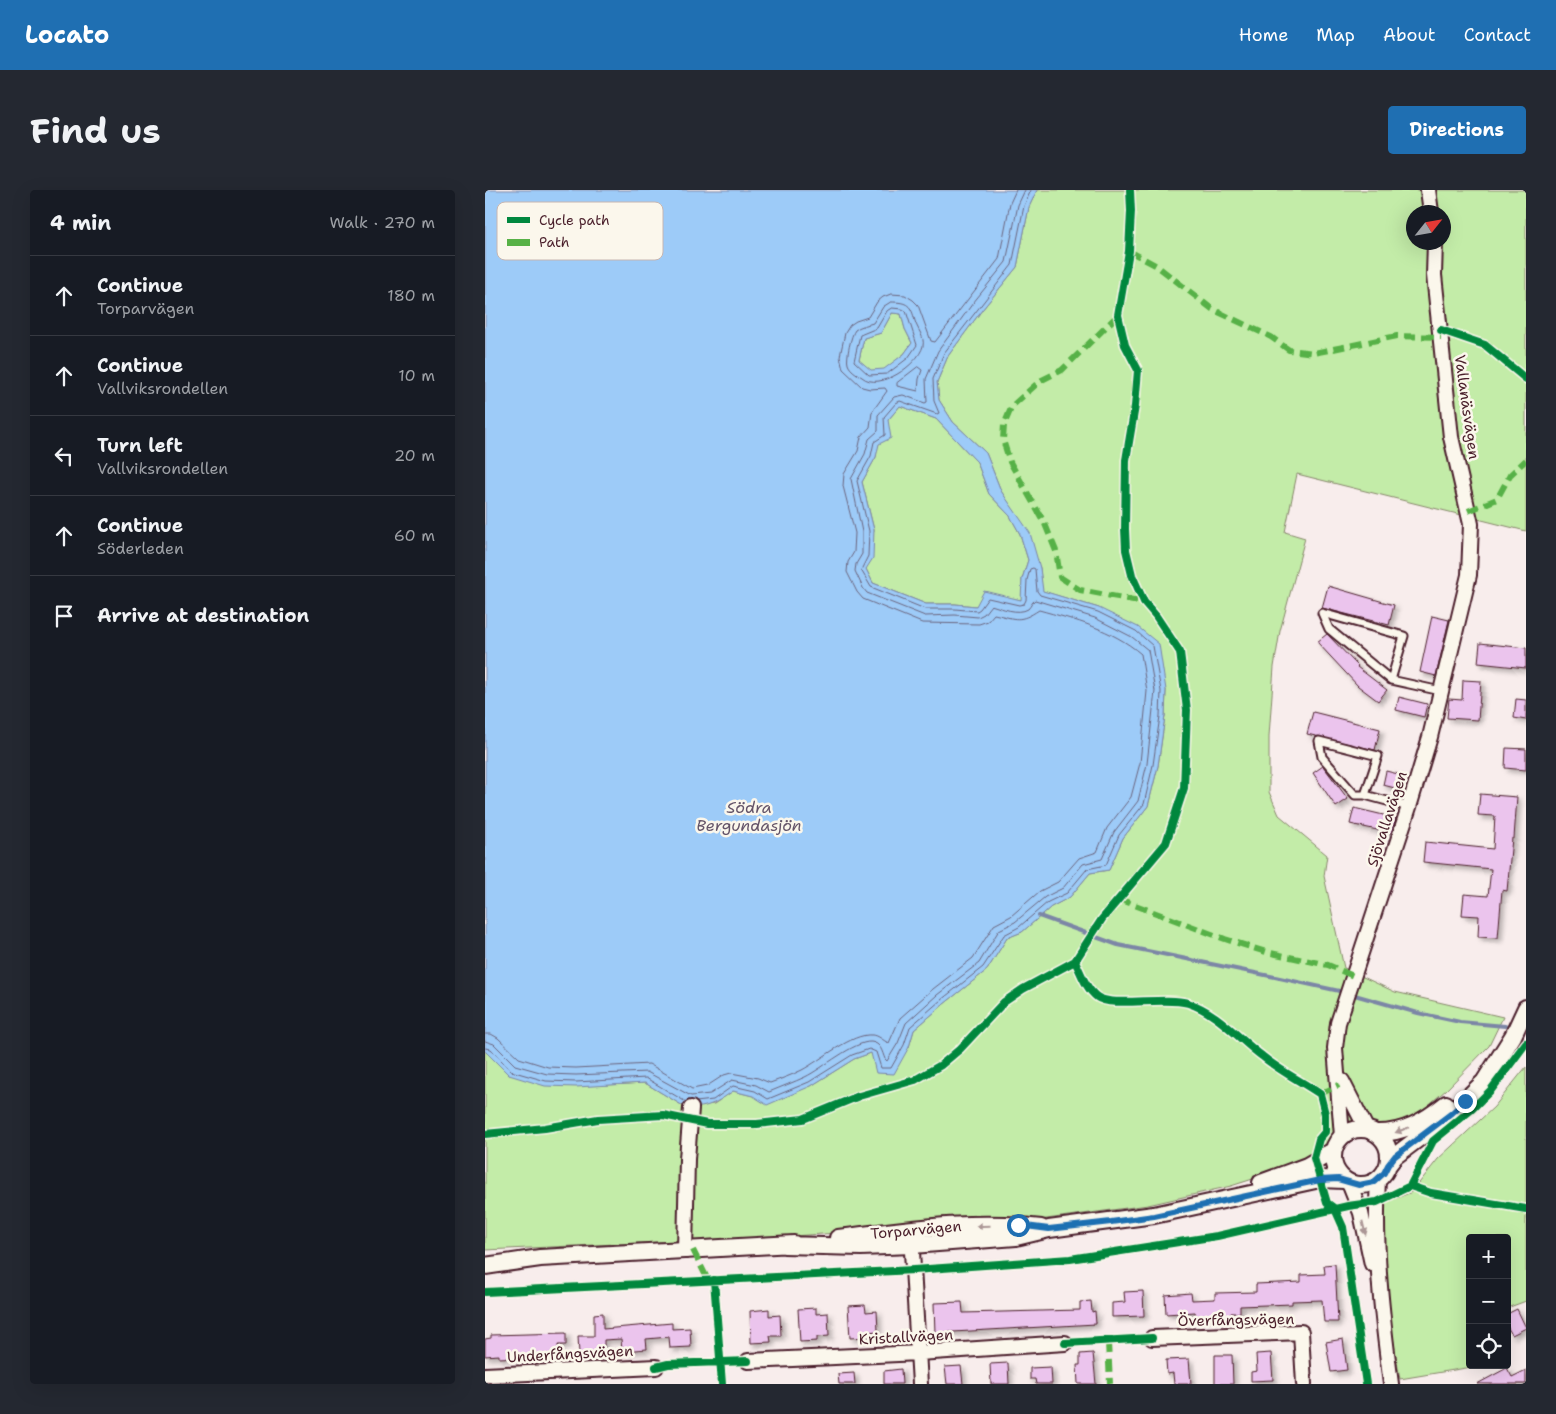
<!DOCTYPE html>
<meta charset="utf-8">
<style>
body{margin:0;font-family:"Shantell Sans",sans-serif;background:#242831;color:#f1f3f6}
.controls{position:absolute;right:15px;bottom:15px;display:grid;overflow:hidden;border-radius:5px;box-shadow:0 5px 20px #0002}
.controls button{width:45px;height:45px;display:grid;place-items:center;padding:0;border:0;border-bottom:1px solid #363941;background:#171b24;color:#f1f3f6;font:25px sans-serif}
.compass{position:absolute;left:921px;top:15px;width:45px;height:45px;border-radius:50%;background:#171b24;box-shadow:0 5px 20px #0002;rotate:59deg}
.stop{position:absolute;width:15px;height:15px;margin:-11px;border:4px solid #1f6fb2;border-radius:50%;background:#fff}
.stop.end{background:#1f6fb2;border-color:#fff;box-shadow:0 1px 5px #0008}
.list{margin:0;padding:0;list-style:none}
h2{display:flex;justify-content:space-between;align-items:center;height:65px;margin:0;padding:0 20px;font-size:21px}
h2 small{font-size:16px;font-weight:400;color:#9ea1a6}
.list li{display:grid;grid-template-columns:32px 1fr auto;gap:15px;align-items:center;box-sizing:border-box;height:80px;padding:0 20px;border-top:1px solid #363941}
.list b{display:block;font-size:19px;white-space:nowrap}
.list p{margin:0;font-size:16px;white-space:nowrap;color:#9ea1a6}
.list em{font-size:16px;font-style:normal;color:#9ea1a6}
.icon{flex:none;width:28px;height:28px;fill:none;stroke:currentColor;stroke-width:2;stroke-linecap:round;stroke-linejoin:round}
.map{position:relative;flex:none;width:1041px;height:1194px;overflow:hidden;border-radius:5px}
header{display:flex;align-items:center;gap:30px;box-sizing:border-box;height:70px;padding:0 25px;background:#1f6fb2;color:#fff}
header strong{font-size:24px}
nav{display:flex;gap:28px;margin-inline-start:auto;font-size:18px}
.intro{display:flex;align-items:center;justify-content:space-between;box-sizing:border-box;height:120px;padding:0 30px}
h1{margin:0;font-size:35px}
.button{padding:12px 22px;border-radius:5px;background:#1f6fb2;color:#fff;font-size:18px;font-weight:700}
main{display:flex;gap:30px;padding:0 30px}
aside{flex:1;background:#171b24;border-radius:5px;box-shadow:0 5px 20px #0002}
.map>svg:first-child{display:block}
.green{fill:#c3eca8;stroke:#86866a;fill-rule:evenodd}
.water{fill:#9dcbf8;stroke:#7c86a6;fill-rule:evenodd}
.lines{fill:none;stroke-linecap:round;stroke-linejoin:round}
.shore{stroke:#6b647d;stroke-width:1}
.stream{stroke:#7c86a6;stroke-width:4}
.building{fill:#ebc4ed;stroke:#4a1f2b;filter:url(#shadow)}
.service-casing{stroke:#4a1f2b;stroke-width:11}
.minor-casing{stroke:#4a1f2b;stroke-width:18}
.tertiary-casing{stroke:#4a1f2b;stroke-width:20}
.service{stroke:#fbf7ec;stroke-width:7}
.minor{stroke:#fbf7ec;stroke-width:14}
.tertiary{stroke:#fbf7ec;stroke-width:16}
.quiet{stroke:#57b146;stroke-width:6;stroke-dasharray:12 6;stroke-linecap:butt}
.cycleway-casing{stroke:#fbf7ec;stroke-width:11}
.cycleway{stroke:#00873e;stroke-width:8}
.oneway{fill:#ab9695}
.route{stroke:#1f6fb2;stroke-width:6}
.labels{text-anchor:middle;stroke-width:5;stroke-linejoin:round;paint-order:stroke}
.street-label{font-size:15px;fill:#4a1f2b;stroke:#fbf7ec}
.water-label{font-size:16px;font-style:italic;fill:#635368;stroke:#fbf7ec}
.key{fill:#fbf7ec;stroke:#c6b6b2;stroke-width:1}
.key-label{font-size:14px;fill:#4a1f2b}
</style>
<header>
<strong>Locato</strong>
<nav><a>Home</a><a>Map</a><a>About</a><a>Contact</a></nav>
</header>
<div class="intro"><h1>Find us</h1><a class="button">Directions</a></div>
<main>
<aside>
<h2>4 min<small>Walk · 270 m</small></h2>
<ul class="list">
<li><svg class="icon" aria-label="ahead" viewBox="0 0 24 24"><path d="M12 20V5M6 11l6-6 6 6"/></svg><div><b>Continue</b><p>Torparvägen</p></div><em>180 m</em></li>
<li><svg class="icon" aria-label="ahead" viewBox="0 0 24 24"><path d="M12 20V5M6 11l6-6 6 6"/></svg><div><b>Continue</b><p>Vallviksrondellen</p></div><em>10 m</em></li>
<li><svg class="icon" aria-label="left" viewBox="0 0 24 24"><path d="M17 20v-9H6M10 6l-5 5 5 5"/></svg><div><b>Turn left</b><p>Vallviksrondellen</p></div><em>20 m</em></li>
<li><svg class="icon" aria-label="ahead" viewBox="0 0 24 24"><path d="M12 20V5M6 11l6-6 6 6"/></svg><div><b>Continue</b><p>Söderleden</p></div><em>60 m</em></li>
<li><svg class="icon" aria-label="arrive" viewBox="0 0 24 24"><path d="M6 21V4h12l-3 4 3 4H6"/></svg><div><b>Arrive at destination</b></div></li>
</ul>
</aside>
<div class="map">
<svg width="1041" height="1194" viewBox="0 0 1041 1194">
<defs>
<filter id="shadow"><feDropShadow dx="3.5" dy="3.5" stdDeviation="2.5" flood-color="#0004"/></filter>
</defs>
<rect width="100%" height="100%" fill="#f8edec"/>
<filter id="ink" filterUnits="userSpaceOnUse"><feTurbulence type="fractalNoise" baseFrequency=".02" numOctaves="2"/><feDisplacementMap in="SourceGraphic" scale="10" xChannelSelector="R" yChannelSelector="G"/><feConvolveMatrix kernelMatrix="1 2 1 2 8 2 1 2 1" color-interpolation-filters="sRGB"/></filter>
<g filter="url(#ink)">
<path class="green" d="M 552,0 L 1041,0 L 1041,341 L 812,284 L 800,342 L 820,348 L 795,441 L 789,477 L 784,546 L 784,602 L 794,625 L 842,665 L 839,686 L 859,778 L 910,802 L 1018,827 L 1004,856 L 961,900 L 941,917 L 921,931 L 901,937 L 887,934 L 866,934 L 852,942 L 841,959 L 824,971 L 746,996 L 663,1015 L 554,1030 L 307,1046 L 0,1060 L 0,861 L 24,885 L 120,895 L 160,893 L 200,917 L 229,914 L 248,901 L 268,906 L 326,896 L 369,869 L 386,863 L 424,857 L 429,840 L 459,814 L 502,780 L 522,748 L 537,742 L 566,717 L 585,707 L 605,683 L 624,680 L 638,648 L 663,616 L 673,576 L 680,526 L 681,500 L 614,418 L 557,401 L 555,378 L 527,318 L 516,301 L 501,263 L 468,232 L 454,210 L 452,192 L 463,166 L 497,120 L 532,77 L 544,17 ZM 928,22 L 958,22 L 958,52 L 928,52 Z
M 407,123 L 416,124 L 420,139 L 427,153 L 419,164 L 399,180 L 386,181 L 374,170 L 379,148 L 396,143 Z
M 415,216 L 451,229 L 492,272 L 504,304 L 525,326 L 535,344 L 543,370 L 537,389 L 537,410 L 522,408 L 491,416 L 470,414 L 441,414 L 388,393 L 381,379 L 389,340 L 377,292 L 391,267 L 393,254 L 403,230 Z
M 1041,877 L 1041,1111 L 1022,1118 L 1022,1048 L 985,1048 L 985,1175 L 999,1175 L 915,1189 C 904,1131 899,1073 897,1014 L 927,1002 L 953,969 L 1009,917 Z"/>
<path class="water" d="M 0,0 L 552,0 L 544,17 L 532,77 L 497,120 L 463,166 L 452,192 L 454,210 L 468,232 L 501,263 L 516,301 L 545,343 L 555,378 L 558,401 L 614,418 L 653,437 L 674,454 L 681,500 L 680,526 L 673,576 L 663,616 L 638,648 L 624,680 L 605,683 L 585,707 L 566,717 L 537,742 L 522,748 L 502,780 L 459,814 L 429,840 L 424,857 L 409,884 L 391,883 L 386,863 L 369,869 L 326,896 L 282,915 L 268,906 L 248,901 C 233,912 220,920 200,917 L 160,893 L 91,897 L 60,896 L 24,885 L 0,861 ZM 407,123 L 416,124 L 420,139 L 427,153 L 419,164 L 399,179 L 386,180 L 374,170 L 379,148 L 396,143 ZM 415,216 L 451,229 L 492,272 L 504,304 L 525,326 L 535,344 L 543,370 L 537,389 L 536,410 L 499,401 L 491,416 L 470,414 L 441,414 L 388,393 L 381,379 L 388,368 L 389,340 L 377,292 L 391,267 L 394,254 L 406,248 L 403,230 Z"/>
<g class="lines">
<path class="shore" d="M 406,112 C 423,112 426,115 430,131 C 432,139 440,147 438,156 C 433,175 394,202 377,187 C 372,184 365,180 363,174 C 361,168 366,145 370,140 C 375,136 382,135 388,133 L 398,117 Z
M 407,118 L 417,119 L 421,121 L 432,155 L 423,168 L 402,184 L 384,185 L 369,171 L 375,145 L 392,138 L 402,121 Z
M 433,177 L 437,180 L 434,189 L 433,201 L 412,196 L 412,193 Z
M 0,844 L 6,844 L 13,848 L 34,868 L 63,877 L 91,878 L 164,874 L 207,899 L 222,896 L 239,885 L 246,883 L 273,888 L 285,893 C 296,889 307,885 317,880 C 336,870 367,843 387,845 C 394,845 398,851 404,853 L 415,828 L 448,799 L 488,768 L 509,735 L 526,726 L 555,701 L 573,692 L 594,668 L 612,662 L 622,638 L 646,607 L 655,573 L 662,501 L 656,464 C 627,439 590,430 554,420 C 534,433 532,429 509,424 L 503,431 L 494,434 L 437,433 L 378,409 L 372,402 L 362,382 L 363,372 L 369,362 L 370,343 L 358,296 L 359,284 L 373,261 L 376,247 L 385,237 L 387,222 L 402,201 L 400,198 L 385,199 L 377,197 L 358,179 L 355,166 L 360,143 L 365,135 L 371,131 L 383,127 L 392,112 L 398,107 L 406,104 L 420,105 L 428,110 L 433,115 L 446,151 L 450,152 L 514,69 L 525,13 L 531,0
M 0,851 L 9,854 L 30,875 L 62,884 L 91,885 L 162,882 L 206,906 L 225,904 L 247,890 L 271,895 L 284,902 C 296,897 309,892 320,887 C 337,879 369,851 386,852 C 396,853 397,862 400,869 L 402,871 L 413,853 L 421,833 L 452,805 L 494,773 L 514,740 L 530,732 L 560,707 L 578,698 L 598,674 L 617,669 L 629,642 L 653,611 L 662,574 L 670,501 L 663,460 L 647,447 L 610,428 L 550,410 C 547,412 546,416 543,419 C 533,425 516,418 506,415 L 499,424 L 493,427 L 470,425 L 440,426 L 382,403 L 378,398 L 370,381 L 371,374 L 377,364 L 377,342 L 366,289 L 380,264 L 384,249 L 393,241 L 393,225 L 409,207 L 418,205 L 440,213 L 442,212 L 441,189 L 453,161 L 488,113 L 521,72 L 533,15 L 540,0
M 0,858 L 6,859 L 26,881 L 61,891 L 91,892 L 161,888 L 201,912
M 211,912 L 228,910 L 248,896 L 270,901 L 283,909 L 324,892 L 367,865 L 384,859 L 391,862 L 396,878 L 406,878 L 419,855 L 425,837 L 456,810 L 498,777 L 519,745 L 534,737 L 563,712 L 582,703 L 602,679 L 621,675 L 634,645 L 659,614 L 668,575 L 675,526 L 676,501 L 668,456 L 651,441 L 613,422 L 555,405 L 552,401 L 550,379 L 548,378 L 545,379 L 542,390 L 541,410 L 539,414 L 534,415 L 503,408 L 495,419 L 492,421 L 470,419 L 440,419 L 386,397 L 376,380 L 383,366 L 384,341 L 372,291 L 386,266 L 389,252 L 400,245 L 399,227 L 411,213 L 415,211 L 452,224 L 454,223 L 449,211 L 448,189 L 459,163 L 527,75 L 539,16 L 546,0"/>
<path class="stream" d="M 554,726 L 601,743
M 611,747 L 633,755 L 790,787 L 859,802
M 866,804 L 933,823 L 975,832 L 1020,836"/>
</g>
<path class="building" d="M 843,396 L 909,415 L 904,435 L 837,418 Z
M 947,426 L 964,430 L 951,486 L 935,482 Z
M 842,444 L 873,476 L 872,477 L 902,500 L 893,511 L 873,496 L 832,452 Z
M 995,453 L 1041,458 L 1041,478 L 993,473 Z
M 978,490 L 996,491 L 993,530 L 962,528 L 964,509 L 977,510 Z
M 914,507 L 942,514 L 939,527 L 911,520 Z
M 1031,509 L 1041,510 L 1041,530 L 1029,528 Z
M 828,522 L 895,539 L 890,560 L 822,544 Z
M 1021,558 L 1041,559 L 1041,580 L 1020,578 Z
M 838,576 L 863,609 L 851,617 L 828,583 Z
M 901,581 L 917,585 L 914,599 L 898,595 Z
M 995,604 L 1032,607 L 1029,648 L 1027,648 L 1022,701 L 1017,700 L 1013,748 L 993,747 L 994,726 L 977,725 L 979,704 L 1003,706 L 1006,679 L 938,672 L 940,652 L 1008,659 L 1010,626 L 993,625 Z
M 869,618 L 911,628 L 906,643 L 865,634 Z
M 850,1074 L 853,1132 L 839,1132 L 837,1110 L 807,1111 L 807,1114 L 755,1116 L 755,1123 L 746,1123 L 746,1126 L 711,1127 L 710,1122 L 681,1124 L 680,1105 L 706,1103 L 707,1110 L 730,1109 L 730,1103 L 771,1102 L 771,1094 L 816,1092 L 816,1085 L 840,1084 L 839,1075 Z
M 658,1101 L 659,1126 L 627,1127 L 627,1113 L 640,1112 L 639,1102 Z
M 606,1111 L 607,1122 L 610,1121 L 611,1134 L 450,1143 L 449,1113 L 477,1112 L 478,1123 L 595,1120 L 595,1112 Z
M 380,1115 L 381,1122 L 392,1121 L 393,1141 L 382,1142 L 382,1147 L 365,1148 L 363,1116 Z
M 331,1118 L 331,1124 L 343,1123 L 344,1146 L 332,1147 L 332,1151 L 315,1152 L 313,1119 Z
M 284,1119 L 284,1126 L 295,1125 L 296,1146 L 285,1146 L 286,1152 L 266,1153 L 265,1121 Z
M 1032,1119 L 1041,1138 L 1027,1145 L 1022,1136 L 1022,1124 Z
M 118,1123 L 118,1139 L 187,1133 L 187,1139 L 205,1138 L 206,1157 L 185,1158 L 184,1147 L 161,1149 L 162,1159 L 137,1161 L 136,1149 L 119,1150 L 119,1163 L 94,1164 L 93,1146 L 109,1146 L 109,1124 Z
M 81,1143 L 81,1155 L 73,1155 L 74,1165 L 14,1168 L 14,1165 L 0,1166 L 0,1149 L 6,1148 L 6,1145 Z
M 858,1149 L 862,1180 L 846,1182 L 841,1152 Z
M 608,1163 L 611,1194 L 593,1194 L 592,1175 L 595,1175 L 595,1164 Z
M 786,1163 L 788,1190 L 766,1191 L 766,1182 L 772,1181 L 771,1164 Z
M 730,1165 L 747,1165 L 748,1194 L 730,1194 Z
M 704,1169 L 706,1194 L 689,1194 L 688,1183 L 682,1184 L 681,1170 Z
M 523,1173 L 524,1194 L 506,1194 L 505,1174 Z
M 476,1176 L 478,1194 L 462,1194 L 460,1177 Z
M 566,1177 L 567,1194 L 551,1194 L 550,1189 L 545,1189 L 545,1178 Z
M 1022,1178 L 1027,1187 L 1041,1180 L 1041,1194 L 992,1194 Z
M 416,1179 L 417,1194 L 399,1194 L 399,1181 Z
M 369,1183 L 370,1194 L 354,1194 L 353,1184 Z"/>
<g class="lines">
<g class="service-casing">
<path id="service" d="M 906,490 L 844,439 L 837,423 L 919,446 L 906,490 L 956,501
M 880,605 L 870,605 L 837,567 L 834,551 L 893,566 L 880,605 L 924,617"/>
</g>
<g class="minor-casing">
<path id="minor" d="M 943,0 L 946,22
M 857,891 L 882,940
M 857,946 L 850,858 L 853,833 L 924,617 L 945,547 L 984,385 L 986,334 L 966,247 L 949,85 L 950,52
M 893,989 C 889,1058 897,1126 906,1194
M 864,993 L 876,1023 L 887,1074
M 426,1045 L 435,1194
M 200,1061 L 202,969 L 206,918
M 667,1148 L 816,1142 L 819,1194
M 263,1171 L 434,1163 L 580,1153
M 0,1185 L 171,1177"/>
</g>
<g class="tertiary-casing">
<path id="tertiary" d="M848 967a28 28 0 1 1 56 0a28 28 0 1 1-56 0Z
M 890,943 C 918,944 940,931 961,914
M 903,975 L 910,966 L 967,923 L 999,892 L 1028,846 L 1041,818
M 776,993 L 822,976 L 848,961
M 353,1048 C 419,1040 489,1029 556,1038
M 299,1055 L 376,1057 L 427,1055 L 531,1047 L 564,1039 L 669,1025 L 835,989 L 859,990
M 0,1076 L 55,1068 L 309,1054"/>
</g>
<use href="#service" class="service"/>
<use href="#minor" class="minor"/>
<use href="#tertiary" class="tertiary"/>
<path class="quiet" d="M 644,61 L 672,76 L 727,119 L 786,147 L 804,160 L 829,163 L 912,146 L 956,147
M 633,125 L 577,180 L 555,191 L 527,216 L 519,235 L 518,250 L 525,272 L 560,334 L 571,361 L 575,387 L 595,400 L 659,412
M 983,321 L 1012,309 L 1025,285 L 1041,270
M 634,709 L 740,749 L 781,762 L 843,775 L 868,786
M 835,904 L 854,895
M 208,1060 L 223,1090
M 623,1152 L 625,1194"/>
<g class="cycleway-casing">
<path id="cycleway" d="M 956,140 L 1000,155 L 1041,189
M 590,771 C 596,783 601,799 612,807 C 626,818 680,806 703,813 C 732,822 753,848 777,866 C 795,881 816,891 835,904 L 840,924 L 840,942 L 834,949 L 829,968 L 842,1013 L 850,1019 L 858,1037 L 881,1194
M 0,944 L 60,938 L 113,929 L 178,925 L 222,934 L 272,934 L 318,929 L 374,906 L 430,890 L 456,875 L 475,859 L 519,812 L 538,799 L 590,771 L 617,729 L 681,653 L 699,598 L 702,520 L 695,462 L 671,426 L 659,412 L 647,385 L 641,360 L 640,339 L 641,270 L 650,216 L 653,180 L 640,155 L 633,125 L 644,61 L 646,21 L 645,0
M 925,996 L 946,1003 L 1041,1019
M 229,1090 L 237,1194
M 0,1102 L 429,1080 L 585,1069 L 732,1046 L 863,1016 L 892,1012 L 925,996 L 948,951 L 987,919 L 1006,900 L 1041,853
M 580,1153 L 667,1148
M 171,1177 L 183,1174 L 263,1171"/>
</g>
<use href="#cycleway" class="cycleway"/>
</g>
<defs><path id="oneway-solid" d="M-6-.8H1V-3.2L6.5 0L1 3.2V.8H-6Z" transform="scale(1.25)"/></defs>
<g class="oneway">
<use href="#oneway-solid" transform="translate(917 940) rotate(159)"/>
<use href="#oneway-solid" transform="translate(498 1036) rotate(179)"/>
<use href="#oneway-solid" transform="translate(879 1038) rotate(77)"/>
</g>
</g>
<g class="lines" filter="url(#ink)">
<path class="route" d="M 533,1035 L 564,1039 L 626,1032 L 669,1026 L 835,990 L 853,989 L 874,995 L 889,992 L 899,983 L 903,975 L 910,966 L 967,923 L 980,911"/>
</g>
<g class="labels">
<g class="street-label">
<text transform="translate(982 217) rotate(82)" y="5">Vallanäsvägen</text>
<text transform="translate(902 629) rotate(-72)" y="5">Sjövallavägen</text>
<text transform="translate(431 1040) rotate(-5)" y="5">Torparvägen</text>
<text transform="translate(751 1130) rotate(-1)" y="5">Överfångsvägen</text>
<text transform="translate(421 1147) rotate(-3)" y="5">Kristallvägen</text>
<text transform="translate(85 1164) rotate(-3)" y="5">Underfångsvägen</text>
</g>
<g class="water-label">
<text x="264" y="623">Södra<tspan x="264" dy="18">Bergundasjön</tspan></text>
</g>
</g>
<rect x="12" y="12" width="166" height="58" rx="8" class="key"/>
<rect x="22" y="27" width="23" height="6" fill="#00873e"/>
<rect x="22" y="49" width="23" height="7" fill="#57b146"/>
<g class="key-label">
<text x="54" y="35">Cycle path</text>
<text x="54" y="57">Path</text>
</g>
</svg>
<div class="controls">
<button>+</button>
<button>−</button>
<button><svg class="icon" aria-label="locate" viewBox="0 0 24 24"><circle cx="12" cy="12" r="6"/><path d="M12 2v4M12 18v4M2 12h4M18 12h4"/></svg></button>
</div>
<svg class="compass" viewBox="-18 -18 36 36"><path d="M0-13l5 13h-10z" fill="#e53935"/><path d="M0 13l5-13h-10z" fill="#9ea1a6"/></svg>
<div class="stop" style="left:533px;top:1035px"></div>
<div class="stop end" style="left:980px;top:911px"></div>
</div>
</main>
